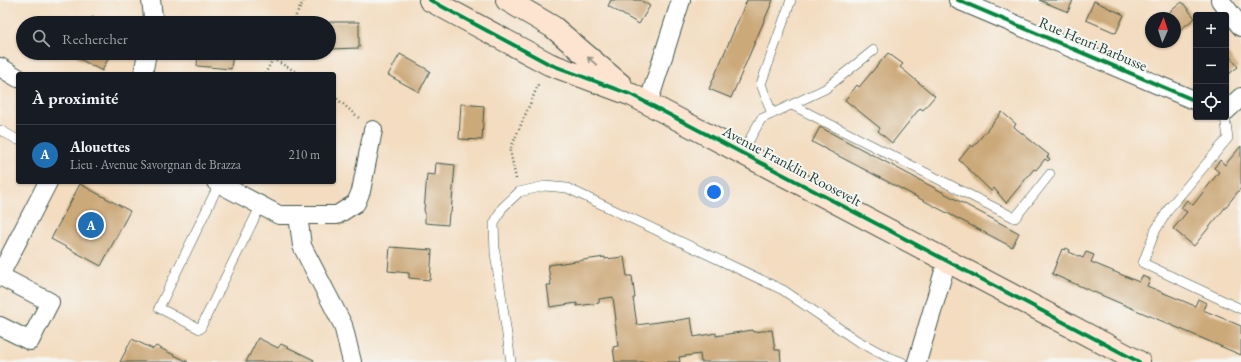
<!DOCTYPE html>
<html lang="fr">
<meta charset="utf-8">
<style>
body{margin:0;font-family:"EB Garamond",serif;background:#242831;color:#f1f3f6}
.controls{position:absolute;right:12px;top:12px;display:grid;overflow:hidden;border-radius:4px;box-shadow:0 1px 3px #0004}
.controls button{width:36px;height:36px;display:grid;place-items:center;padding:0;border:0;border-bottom:1px solid #363941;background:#171b24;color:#f1f3f6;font:20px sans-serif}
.compass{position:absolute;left:1145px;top:12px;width:36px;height:36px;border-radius:50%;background:#171b24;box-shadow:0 1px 3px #0004;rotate:3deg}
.you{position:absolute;left:714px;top:192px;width:14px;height:14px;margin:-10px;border:3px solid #fff;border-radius:50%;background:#1a73e8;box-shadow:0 0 0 6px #1a73e833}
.badge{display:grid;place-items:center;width:26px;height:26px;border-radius:50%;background:#1f6fb2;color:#fff;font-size:13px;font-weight:700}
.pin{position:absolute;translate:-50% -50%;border:2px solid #fff;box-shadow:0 1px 4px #0006}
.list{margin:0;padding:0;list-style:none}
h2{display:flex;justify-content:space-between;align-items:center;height:52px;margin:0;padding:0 16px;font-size:17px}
h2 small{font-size:13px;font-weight:400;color:#9ea1a6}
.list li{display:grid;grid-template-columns:26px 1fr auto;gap:12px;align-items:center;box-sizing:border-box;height:60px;padding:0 16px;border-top:1px solid #363941}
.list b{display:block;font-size:15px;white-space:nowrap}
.list p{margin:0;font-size:13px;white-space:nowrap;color:#9ea1a6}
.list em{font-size:13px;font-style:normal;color:#9ea1a6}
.icon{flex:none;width:22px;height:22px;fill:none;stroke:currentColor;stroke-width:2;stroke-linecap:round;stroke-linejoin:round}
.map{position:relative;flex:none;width:1241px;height:362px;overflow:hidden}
.search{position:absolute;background:#171b24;box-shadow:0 1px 3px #0004;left:16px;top:16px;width:320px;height:44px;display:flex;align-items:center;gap:10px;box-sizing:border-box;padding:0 14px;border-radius:22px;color:#9ea1a6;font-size:15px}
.panel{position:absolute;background:#171b24;box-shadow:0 1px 3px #0004;left:16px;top:72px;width:320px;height:112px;border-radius:4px}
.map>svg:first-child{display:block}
.building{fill:#cca979}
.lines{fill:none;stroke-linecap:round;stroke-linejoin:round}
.lane-casing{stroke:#3f5549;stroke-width:10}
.street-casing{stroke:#3f5549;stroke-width:20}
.secondary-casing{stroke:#3f5549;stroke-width:24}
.path{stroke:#3f5549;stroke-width:2.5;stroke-dasharray:1 3;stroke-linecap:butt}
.lane{stroke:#fff;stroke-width:9}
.street{stroke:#fff;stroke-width:18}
.secondary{stroke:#fde4d0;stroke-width:22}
.cycleway-casing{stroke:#f6f6f2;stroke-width:6}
.cycleway{stroke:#00873e;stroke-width:4}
.oneway{stroke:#8e9082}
.labels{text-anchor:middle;stroke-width:4;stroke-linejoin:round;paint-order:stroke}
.street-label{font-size:15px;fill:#1f3d34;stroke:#f6f6f2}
</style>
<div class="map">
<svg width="1241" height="362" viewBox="0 0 1241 362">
<rect width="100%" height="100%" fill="#f6f6f2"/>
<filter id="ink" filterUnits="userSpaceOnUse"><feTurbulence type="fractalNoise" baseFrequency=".025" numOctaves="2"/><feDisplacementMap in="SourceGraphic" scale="8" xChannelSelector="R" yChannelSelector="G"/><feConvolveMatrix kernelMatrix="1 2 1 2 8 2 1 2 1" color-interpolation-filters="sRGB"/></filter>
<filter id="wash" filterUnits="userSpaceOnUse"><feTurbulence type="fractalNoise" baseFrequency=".012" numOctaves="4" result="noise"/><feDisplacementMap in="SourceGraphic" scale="16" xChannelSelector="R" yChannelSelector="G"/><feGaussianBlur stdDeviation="0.9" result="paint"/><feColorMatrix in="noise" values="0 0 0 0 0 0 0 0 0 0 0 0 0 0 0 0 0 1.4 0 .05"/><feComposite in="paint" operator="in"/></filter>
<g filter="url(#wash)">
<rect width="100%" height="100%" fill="#f3dcbf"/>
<g id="blocks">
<path class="building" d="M 611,0 L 640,0 L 650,6 L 639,24 L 608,6 Z
M 747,0 L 773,0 L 731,98 L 709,89 Z
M 1039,0 L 1073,0 L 1068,12 Z
M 1094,1 L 1124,15 L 1116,33 L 1086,20 Z
M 1182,2 L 1195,18 L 1175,34 L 1175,18 L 1162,18 Z
M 92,17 L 103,23 L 89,23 Z
M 329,22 L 359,22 L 359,48 L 329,49 Z
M 1226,51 L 1238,67 L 1226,76 Z
M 79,53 L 111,53 L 102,71 L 76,57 Z
M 198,53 L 233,53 L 231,69 L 197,66 Z
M 888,53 L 903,64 L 900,67 L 935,96 L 923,110 L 920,108 L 892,143 L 878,131 L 880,128 L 845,100 L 857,85 L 859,87 Z
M 400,54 L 430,71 L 419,92 L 388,75 Z
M 461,104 L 484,106 L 482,140 L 459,139 Z
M 1002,112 L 1016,124 L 1014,127 L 1049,155 L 1047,157 L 1050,159 L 1048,161 L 1045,159 L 1036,170 L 1034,169 L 1006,203 L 994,188 L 991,191 L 959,160 L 971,145 L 973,147 Z
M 820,127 L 1019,233 L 1012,247 L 812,142 Z
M 1241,146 L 1241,188 L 1194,246 L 1173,229 L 1187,212 L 1181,208 L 1187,200 L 1193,205 L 1219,172 L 1214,168 L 1220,160 L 1225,165 Z
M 436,163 L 455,165 L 451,213 L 449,213 L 448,225 L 425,223 L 425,212 L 424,211 L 427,174 L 435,175 Z
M 80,184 L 130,211 L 101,266 L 51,239 Z
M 390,247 L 432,250 L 430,280 L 409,278 L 409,273 L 388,271 Z
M 1066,248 L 1070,250 L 1069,252 L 1083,258 L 1086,252 L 1094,255 L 1091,262 L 1139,282 L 1142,276 L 1150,279 L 1147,286 L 1195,306 L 1198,299 L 1206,303 L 1203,310 L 1241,326 L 1241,355 L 1052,274 L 1062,249 L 1065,250 Z
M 605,257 L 605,259 L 624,257 L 627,276 L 632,276 L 635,298 L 633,298 L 637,325 L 673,320 L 673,321 L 691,318 L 694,337 L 716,333 L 716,336 L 752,330 L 753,332 L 772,330 L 775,350 L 780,350 L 781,362 L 701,362 L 700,354 L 679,357 L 680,362 L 615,362 L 613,347 L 618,346 L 615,320 L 616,320 L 613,297 L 599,299 L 599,303 L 577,306 L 577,303 L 550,307 L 547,285 L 551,285 L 548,265 Z
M 258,338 L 278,348 L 281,344 L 314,360 L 313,362 L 246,362 Z
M 132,339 L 153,349 L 156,346 L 188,362 L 120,362 Z"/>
</g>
</g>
<g filter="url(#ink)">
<use href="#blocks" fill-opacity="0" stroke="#3f5549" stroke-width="1"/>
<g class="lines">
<g class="lane-casing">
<path id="lane" d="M 792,105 L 1015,218 L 1050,174
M 772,114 L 761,84 L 791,0
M 1225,117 L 1228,138 L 1170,207 L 1155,231 L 1143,263 L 1241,309
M 0,130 L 18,140
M 742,153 L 761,119 L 825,89 L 874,50
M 219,184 L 159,308 L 200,329 L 261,205
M 511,362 L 495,253 L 494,224 L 502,208 L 519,192 L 545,186 L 567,188 L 783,290 L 856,340 L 886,356 L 902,362"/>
</g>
<g class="street-casing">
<path id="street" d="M 151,0 L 153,17 L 152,23
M 958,0 L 1196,101
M 1220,0 L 1241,27
M 0,67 L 18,78
M 143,74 L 147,53
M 648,104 L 681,0
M 1226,111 L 1241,97
M 216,182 L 279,215 L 337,215 L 356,203 L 361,191 L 373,130
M 298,215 L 302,246 L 343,325 L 352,362
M 0,275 L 48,182
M 0,276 L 50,302 L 30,341 L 0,326
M 917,362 L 947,261"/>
</g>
<g class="secondary-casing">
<path id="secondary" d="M 430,0 L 549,64 L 632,95 L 1139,362
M 507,0 L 553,27 L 621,85"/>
</g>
<path class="path" d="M 292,23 L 304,0
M 273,59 L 300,74
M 265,74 L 276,53
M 334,96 L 359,118
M 516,179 L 510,150 L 539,83"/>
<use href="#lane" class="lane"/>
<use href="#street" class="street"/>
<use href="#secondary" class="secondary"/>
<g class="cycleway-casing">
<path id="cycleway" d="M 430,0 L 549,64 L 632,95 L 1139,362
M 958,0 L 1196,101"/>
</g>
<use href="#cycleway" class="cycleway"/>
</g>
<defs><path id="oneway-shaft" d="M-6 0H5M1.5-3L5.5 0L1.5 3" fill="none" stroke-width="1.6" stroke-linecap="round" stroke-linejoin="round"/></defs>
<use class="oneway" href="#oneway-shaft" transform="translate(592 61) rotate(-139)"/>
</g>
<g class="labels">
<g class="street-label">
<text transform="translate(1093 44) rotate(23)" y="5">Rue Henri Barbusse</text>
<text transform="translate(792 166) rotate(28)" y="5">Avenue Franklin Roosevelt</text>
</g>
</g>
</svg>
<div class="controls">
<button>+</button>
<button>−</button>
<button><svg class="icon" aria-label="locate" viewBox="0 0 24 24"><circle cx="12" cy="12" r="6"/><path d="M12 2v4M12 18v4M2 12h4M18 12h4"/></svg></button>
</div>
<svg class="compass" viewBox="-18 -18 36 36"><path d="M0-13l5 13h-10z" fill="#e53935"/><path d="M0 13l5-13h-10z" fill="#9ea1a6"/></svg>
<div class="you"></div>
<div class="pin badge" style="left:91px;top:225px">A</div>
<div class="search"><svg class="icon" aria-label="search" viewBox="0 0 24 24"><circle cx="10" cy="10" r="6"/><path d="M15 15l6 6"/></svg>Rechercher</div>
<section class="panel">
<h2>À proximité<small></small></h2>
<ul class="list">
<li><span class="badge">A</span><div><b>Alouettes</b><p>Lieu · Avenue Savorgnan de Brazza</p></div><em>210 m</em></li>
</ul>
</section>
</div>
